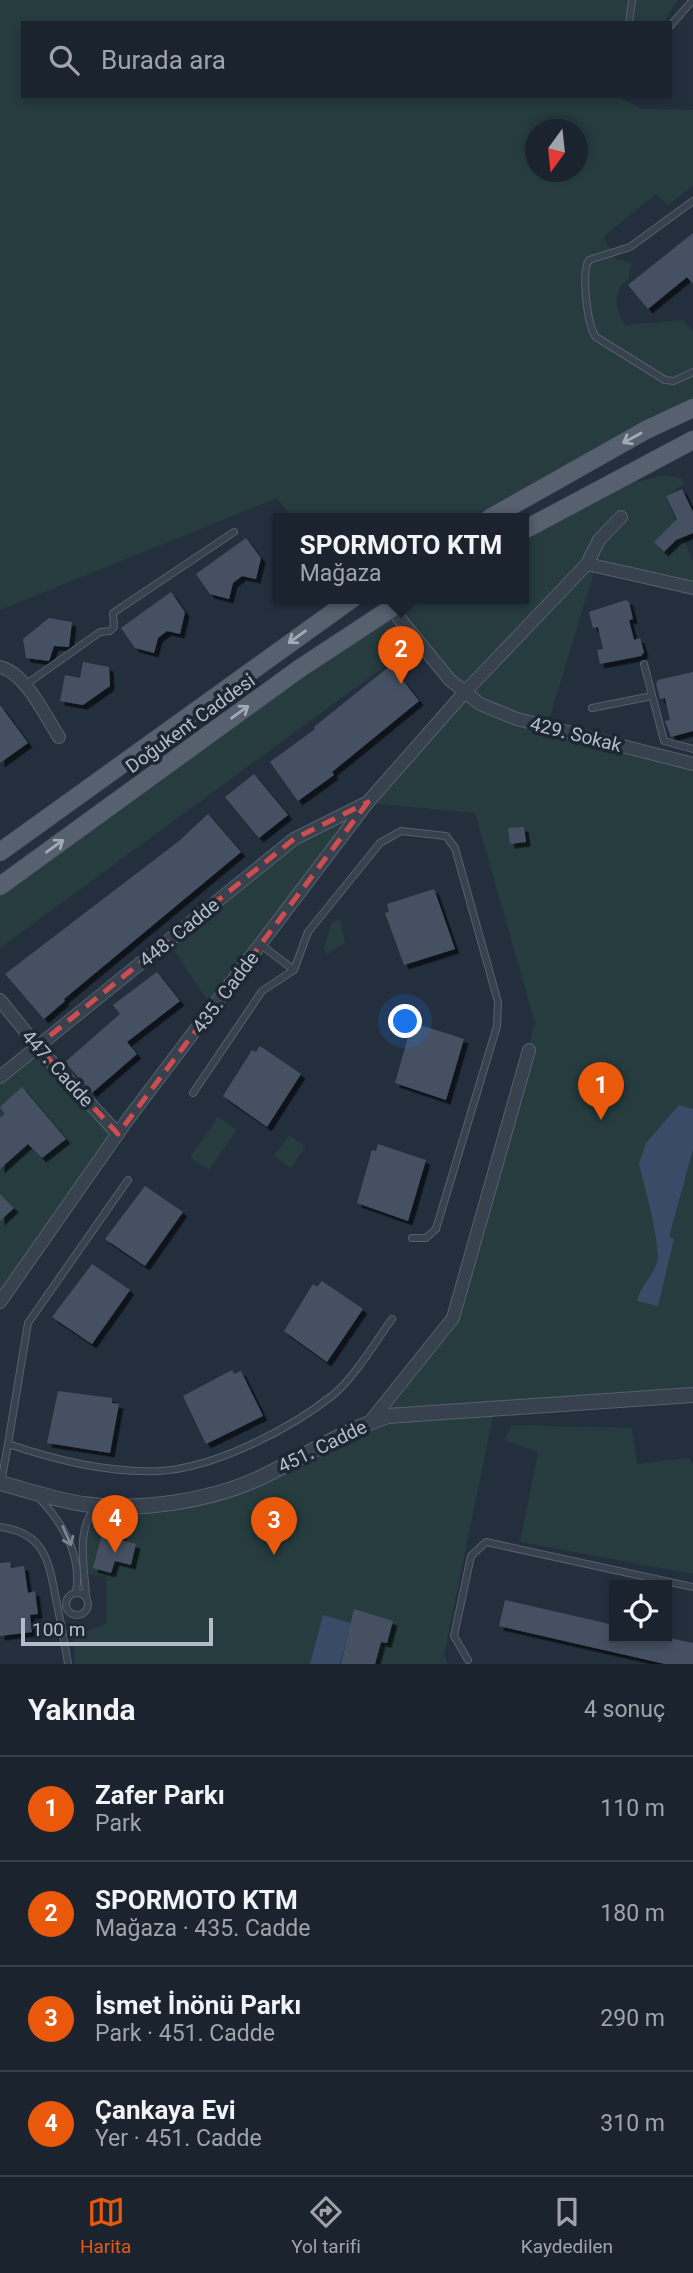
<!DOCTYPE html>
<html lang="tr">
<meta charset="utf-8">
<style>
body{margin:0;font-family:Roboto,sans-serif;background:#282f3a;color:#f1f3f6}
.controls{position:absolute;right:21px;bottom:21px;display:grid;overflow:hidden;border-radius:0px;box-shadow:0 4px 10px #0003}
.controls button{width:63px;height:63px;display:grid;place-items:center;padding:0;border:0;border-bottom:2px solid #39404a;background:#1b232e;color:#f1f3f6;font:35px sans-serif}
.compass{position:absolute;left:525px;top:119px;width:63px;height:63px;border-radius:50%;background:#1b232e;box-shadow:0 4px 10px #0003;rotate:195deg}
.scale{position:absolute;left:21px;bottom:18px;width:192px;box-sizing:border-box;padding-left:7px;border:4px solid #b4bcc9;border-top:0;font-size:19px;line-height:24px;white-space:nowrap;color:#b4bcc9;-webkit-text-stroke:5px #1d2633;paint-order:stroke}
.you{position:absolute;left:406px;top:1022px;width:24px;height:24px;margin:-18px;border:5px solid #fff;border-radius:50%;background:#1a73e8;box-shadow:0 0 0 10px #1a73e833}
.badge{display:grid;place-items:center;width:46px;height:46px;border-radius:50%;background:#ea580c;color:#fff;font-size:23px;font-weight:700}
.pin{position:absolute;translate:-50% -58px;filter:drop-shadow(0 2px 4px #0008)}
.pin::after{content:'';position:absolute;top:37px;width:24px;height:21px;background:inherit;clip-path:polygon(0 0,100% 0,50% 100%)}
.popup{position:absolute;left:273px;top:513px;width:256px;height:91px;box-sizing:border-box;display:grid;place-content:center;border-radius:0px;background:#1b232e;filter:drop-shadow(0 2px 5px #0005);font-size:23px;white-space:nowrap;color:#a0a4aa}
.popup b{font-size:26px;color:#f1f3f6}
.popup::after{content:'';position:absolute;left:50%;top:100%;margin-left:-14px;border:14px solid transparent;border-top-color:#1b232e}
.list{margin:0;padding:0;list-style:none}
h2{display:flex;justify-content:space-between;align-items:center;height:91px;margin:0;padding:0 28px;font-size:30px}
h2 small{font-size:23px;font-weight:400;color:#a0a4aa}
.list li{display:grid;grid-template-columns:46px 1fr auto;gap:21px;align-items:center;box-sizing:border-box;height:105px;padding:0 28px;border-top:2px solid #39404a}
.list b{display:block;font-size:26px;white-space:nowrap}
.list p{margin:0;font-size:23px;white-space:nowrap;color:#a0a4aa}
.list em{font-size:23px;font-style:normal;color:#a0a4aa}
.icon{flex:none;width:38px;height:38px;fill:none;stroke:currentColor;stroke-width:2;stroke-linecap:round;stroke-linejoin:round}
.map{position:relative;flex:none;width:693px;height:1664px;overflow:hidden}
.search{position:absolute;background:#1b232e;box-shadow:0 4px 10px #0003;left:21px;right:21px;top:21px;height:77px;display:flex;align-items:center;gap:18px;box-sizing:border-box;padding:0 24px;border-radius:0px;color:#a0a4aa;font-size:26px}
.sheet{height:511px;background:#1b232e}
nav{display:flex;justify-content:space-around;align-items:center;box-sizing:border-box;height:98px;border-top:2px solid #39404a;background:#1b232e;font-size:19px;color:#a0a4aa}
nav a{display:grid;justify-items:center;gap:4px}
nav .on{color:#ea580c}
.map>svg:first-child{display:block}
.green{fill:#263c3f;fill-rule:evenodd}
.water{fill:#394c67}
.building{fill:#455162;filter:url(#shadow)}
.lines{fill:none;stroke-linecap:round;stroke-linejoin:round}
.service-casing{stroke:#565f6c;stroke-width:8}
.minor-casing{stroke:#565f6c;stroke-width:14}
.tertiary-casing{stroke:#565f6c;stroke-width:16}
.primary-casing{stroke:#414a57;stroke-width:19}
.service{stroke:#38414e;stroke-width:6}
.minor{stroke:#38414e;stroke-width:12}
.tertiary{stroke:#38414e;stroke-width:14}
.primary{stroke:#56606e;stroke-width:18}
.oneway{stroke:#a1aab7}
.oneway2{stroke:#7c8592}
.marked{fill:none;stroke:#ce4d50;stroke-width:5;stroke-dasharray:14 9;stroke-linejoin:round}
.labels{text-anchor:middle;stroke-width:7;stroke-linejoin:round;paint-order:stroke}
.street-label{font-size:19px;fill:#b4bcc9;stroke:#1d2633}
</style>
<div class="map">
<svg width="693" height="1664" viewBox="0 0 693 1664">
<defs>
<filter id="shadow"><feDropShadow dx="4.5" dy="4.5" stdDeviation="0" flood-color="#0009"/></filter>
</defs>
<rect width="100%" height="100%" fill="#242f3e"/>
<path class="green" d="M 0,0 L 678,0 L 663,23 L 23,23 L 23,96 L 616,96 L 642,109 L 693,110 L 693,186 L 668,205 L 656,194 L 603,237 L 616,259 L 632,263 L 628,280 C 612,289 615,313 626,325 L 683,320 L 693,331 L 693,408 L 490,518 L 292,518 L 277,498 L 0,610 ZM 536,130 L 578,130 L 578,172 L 536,172 Z
M 666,475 L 682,479 L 684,484 L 666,496 L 693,562 L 693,588 L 596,566 L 547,726 L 693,764 L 693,1395 L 494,1411 L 444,1655 L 448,1664 L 75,1664 L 73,1636 L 106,1624 L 106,1576 L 85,1574 L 84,1536 L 94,1509 L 200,1500 L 369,1423 L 453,1318 L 535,1023 L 475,813 L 368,803 L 212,1008 L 168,941 L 294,839 L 368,802 L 464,693 L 418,642 L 0,948 L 0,886 L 408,598 L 524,598 L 524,531 L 626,484 Z
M 340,919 L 345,943 L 327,954 L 324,948 L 332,922 Z
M 37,1046 L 118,1134 L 0,1302 L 0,1077 Z
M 218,1117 L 237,1130 L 209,1170 L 190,1157 Z
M 289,1135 L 306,1147 L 291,1168 L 274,1156 Z
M 512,1425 L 632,1428 L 637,1464 L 689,1458 L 693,1465 L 693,1574 L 520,1542 L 538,1452 L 504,1440 Z"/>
<path class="water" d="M 679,1105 L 693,1109 L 693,1149 L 669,1237 L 674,1239 L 658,1306 L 637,1301 C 640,1286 653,1277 657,1262 C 661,1244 644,1185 639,1164 L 646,1143 Z
M 323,1615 L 351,1623 L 340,1664 L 310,1664 Z"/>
<path class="building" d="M 693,233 L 693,284 L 687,277 L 648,309 L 628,285 Z
M 682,489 L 693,512 L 693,533 L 676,540 L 664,552 L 654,542 L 677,519 L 666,496 Z
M 246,538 L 261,558 L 256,579 L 242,576 L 233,583 L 229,599 L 210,594 L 196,574 Z
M 171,592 L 185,612 L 180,634 L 167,631 L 158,638 L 154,653 L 135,648 L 121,628 Z
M 626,600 L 629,602 L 633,619 L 629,620 L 634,640 L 640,638 L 644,652 L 641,656 L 600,664 L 597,650 L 603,649 L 598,627 L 593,628 L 589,612 Z
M 49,618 L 72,622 L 69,647 L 54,646 L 49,661 L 26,658 L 23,639 Z
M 83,662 L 109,667 L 110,686 L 83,705 L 60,701 L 65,675 L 80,678 Z
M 391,665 L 419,701 L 332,772 L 334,775 L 298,801 L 270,762 L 315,729 L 314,727 Z
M 693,672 L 693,731 L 671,737 L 665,721 L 670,720 L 665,698 L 660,699 L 656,683 L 658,680 Z
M 0,705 L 28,743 L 0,763 Z
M 254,774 L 288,815 L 259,838 L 225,797 Z
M 208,814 L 241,852 L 64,999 L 65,1001 L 44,1019 L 5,974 L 179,841 Z
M 524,827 L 526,842 L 510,844 L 508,828 Z
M 434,889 L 455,949 L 404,965 L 385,913 L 389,912 L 387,904 Z
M 157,972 L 180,1001 L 127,1042 L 137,1054 L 92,1093 L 65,1062 L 120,1014 L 113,1005 Z
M 417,1024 L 464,1039 L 446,1100 L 395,1083 L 410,1030 L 414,1031 Z
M 260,1046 L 301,1074 L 267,1127 L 223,1096 L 252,1050 L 256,1052 Z
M 22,1087 L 66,1139 L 42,1158 L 28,1144 L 0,1169 L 0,1118 L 5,1114 L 0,1107 Z
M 378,1144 L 426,1160 L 408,1221 L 357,1203 L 372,1150 L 376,1151 Z
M 145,1186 L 183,1212 L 145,1266 L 105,1239 Z
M 0,1194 L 14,1208 L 0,1221 Z
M 92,1264 L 130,1290 L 92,1344 L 52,1317 Z
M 322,1281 L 363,1309 L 327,1362 L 284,1331 L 313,1284 L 317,1287 Z
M 232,1370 L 234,1374 L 241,1371 L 263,1416 L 206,1444 L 183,1396 Z
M 58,1391 L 112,1398 L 112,1403 L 119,1404 L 110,1453 L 47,1443 Z
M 105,1523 L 124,1528 L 120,1540 L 136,1544 L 131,1565 L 115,1561 L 111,1573 L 93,1568 Z
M 10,1562 L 11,1568 L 24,1566 L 28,1593 L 35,1591 L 38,1614 L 30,1615 L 32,1632 L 0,1636 L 0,1563 Z
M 505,1600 L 614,1625 L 614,1638 L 669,1638 L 693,1643 L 693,1664 L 665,1664 L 499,1626 Z
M 354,1609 L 393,1621 L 387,1643 L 381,1642 L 375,1664 L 341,1664 Z"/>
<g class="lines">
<g class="service-casing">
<path id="service" d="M 629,23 L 632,0
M 670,26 L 693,0
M 693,201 L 630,247 L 589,260 C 581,272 587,325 596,337 L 665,380 L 674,381 L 693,372
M 644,664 L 664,741 L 693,749
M 25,685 L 100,632 L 110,631 L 114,627 L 113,613 L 234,532
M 592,708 L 652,696
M 260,944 L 294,970
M 193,1093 L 262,991 L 294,970 L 308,932 L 380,843 L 401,831 L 446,836 L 455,848 L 498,1002 L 497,1026 L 436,1229 L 426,1238 L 412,1238
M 128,1180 L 28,1323 L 8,1444 C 56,1460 107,1473 159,1471 C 215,1468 290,1429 333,1395 C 354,1378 376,1341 392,1319
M 1,1483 L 8,1444
M 38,1497 C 63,1523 82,1555 76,1592
M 0,1527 C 47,1533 49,1564 57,1604 C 61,1624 65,1644 68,1664
M66 1604a11 11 0 1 1 22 0a11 11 0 1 1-22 0Z
M 86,1596 C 85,1570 75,1527 96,1508
M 468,1660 L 454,1636 L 471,1556 L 486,1542 L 693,1587"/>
</g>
<g class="minor-casing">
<path id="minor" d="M 587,564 L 599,540 L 621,517
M 391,608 L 450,680 L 480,704 L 517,719 L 693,764
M 0,667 C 26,673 45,716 59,737
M 0,1000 L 37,1046 L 118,1134
M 0,1077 L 294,839 L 366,803
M 0,1302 L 128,1119 L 368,802 L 464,693 L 587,564 L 693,588
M 369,1423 L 453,1318 L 529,1050"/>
</g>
<g class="tertiary-casing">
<path id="tertiary" d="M 0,1483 C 27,1490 56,1500 83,1504 C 140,1512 211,1501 262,1477 C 305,1456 343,1431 388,1416 L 693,1395"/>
</g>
<g class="primary-casing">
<path id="primary" d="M 490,518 L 646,430 L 693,408
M 524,530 L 693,440
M 0,852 L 353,598
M 0,886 L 299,669 L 407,598"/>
</g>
<use href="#service" class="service"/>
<use href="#minor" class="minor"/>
<use href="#tertiary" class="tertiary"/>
<use href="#primary" class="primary"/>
</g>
<defs><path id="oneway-shaft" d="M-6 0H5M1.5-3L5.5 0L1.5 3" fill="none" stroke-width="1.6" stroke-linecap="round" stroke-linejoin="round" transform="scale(1.75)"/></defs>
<g class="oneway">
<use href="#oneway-shaft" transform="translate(632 438) rotate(151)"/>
<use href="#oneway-shaft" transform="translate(297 637) rotate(145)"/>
<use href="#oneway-shaft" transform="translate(240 712) rotate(-36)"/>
<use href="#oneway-shaft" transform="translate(55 846) rotate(-36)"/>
</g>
<use class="oneway2" href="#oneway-shaft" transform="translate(67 1536) rotate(66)"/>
<path class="marked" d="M 368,802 L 118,1134 L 37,1046 L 294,839 Z"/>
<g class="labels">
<g class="street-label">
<text transform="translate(190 723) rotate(-36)" y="7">Doğukent Caddesi</text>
<text transform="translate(576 734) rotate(14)" y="7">429. Sokak</text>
<text transform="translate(179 932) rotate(-39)" y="7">448. Cadde</text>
<text transform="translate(225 992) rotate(-53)" y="7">435. Cadde</text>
<text transform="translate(58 1068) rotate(48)" y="7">447. Cadde</text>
<text transform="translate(322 1446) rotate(-26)" y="7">451. Cadde</text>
</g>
</g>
</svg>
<div class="controls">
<button><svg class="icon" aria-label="locate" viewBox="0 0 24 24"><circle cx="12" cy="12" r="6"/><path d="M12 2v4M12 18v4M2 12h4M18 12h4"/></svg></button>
</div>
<svg class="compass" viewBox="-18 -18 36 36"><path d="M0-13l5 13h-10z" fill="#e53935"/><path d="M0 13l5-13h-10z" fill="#a0a4aa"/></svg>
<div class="scale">100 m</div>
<div class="you"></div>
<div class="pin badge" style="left:601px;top:1120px">1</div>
<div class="pin badge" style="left:401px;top:684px">2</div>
<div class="popup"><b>SPORMOTO KTM</b>Mağaza</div>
<div class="pin badge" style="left:274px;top:1555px">3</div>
<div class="pin badge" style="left:115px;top:1553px">4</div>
<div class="search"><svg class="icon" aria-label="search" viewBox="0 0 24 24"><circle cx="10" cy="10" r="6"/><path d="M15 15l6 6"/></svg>Burada ara</div>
</div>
<section class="sheet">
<h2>Yakında<small>4 sonuç</small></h2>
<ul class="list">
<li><span class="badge">1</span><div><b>Zafer Parkı</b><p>Park</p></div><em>110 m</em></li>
<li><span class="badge">2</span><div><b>SPORMOTO KTM</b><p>Mağaza · 435. Cadde</p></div><em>180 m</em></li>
<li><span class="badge">3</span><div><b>İsmet İnönü Parkı</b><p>Park · 451. Cadde</p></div><em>290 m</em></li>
<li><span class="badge">4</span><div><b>Çankaya Evi</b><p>Yer · 451. Cadde</p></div><em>310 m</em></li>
</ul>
</section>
<nav>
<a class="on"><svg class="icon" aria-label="map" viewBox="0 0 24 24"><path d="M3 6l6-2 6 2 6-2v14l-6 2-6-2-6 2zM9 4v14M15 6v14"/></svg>Harita</a>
<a><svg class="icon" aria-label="directions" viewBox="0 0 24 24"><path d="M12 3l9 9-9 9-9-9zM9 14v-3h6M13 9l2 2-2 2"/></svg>Yol tarifi</a>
<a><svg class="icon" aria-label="saved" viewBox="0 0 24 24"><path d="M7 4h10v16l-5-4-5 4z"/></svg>Kaydedilen</a>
</nav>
